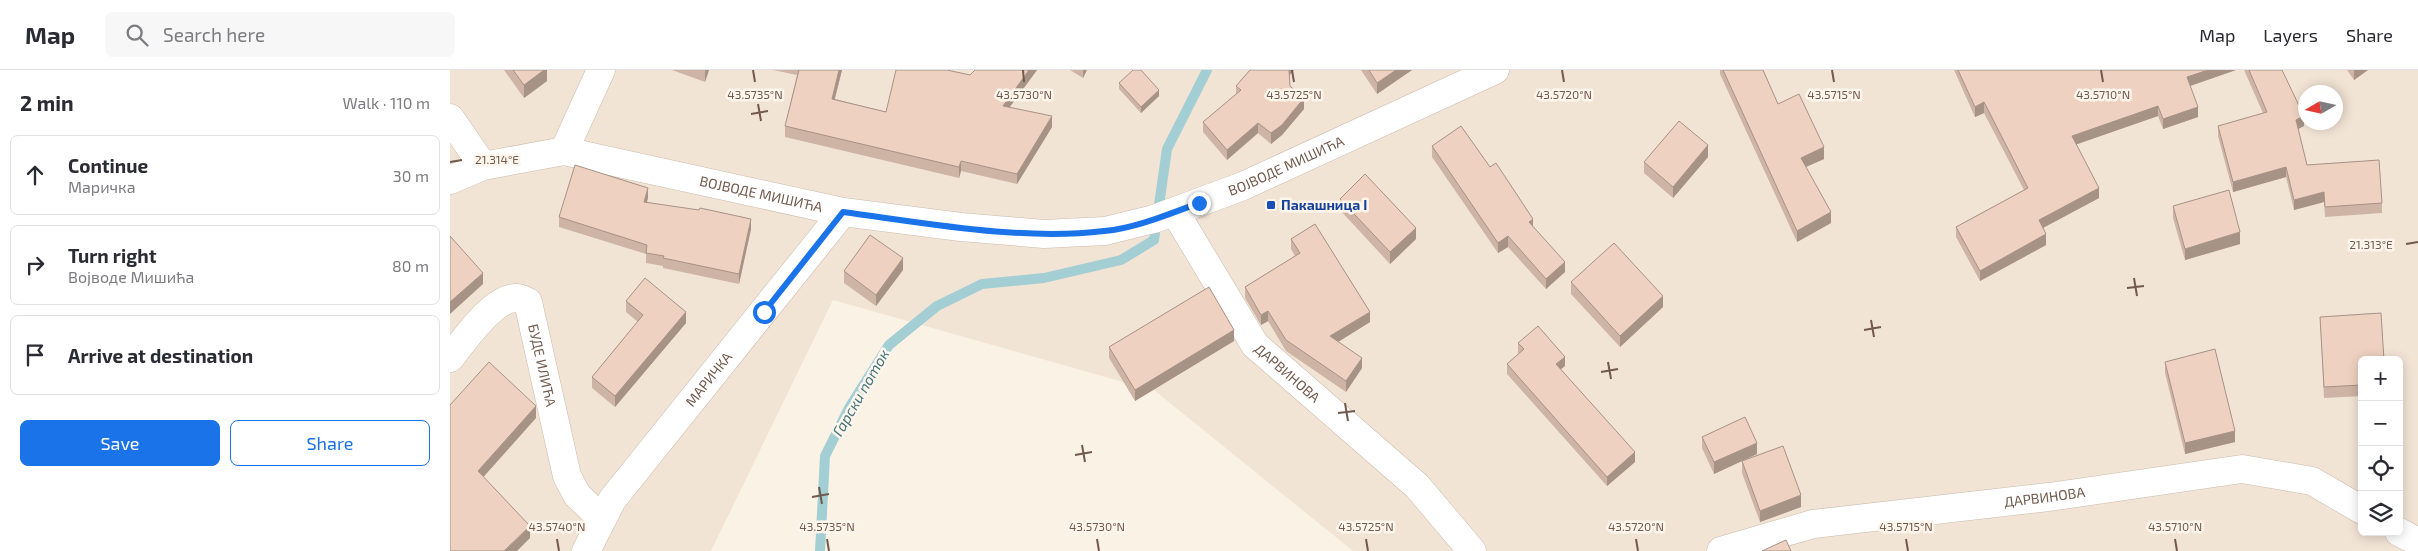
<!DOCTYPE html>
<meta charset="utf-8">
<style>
body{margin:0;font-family:"Exo 2",sans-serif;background:#f7f7f7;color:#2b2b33}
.controls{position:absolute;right:15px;bottom:15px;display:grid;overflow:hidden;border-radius:8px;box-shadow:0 2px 12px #0003}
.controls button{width:45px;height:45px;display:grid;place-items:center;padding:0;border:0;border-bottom:1px solid #e1e1e2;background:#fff;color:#2b2b33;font:25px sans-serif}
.compass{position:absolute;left:1848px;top:15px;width:45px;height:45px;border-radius:50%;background:#fff;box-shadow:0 2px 12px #0003;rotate:261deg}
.stop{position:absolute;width:15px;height:15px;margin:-11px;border:4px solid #1a73e8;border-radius:50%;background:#fff}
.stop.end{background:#1a73e8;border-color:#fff;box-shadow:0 1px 5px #0008}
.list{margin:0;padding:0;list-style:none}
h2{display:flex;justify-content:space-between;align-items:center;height:65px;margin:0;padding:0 20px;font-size:21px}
h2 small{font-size:16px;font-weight:400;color:#7c7c81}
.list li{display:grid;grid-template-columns:32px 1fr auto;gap:15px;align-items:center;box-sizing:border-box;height:80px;margin:0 10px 10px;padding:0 10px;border:1px solid #e1e1e2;border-radius:8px}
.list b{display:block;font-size:19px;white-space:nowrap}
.list p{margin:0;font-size:16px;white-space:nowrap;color:#7c7c81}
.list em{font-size:16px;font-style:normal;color:#7c7c81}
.actions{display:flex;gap:10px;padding:15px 20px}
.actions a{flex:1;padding:11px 0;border:1px solid #1a73e8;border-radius:8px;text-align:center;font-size:18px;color:#1a73e8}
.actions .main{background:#1a73e8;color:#fff}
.icon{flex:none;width:28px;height:28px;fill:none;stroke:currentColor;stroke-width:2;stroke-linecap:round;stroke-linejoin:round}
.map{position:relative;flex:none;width:1968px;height:481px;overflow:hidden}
header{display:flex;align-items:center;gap:30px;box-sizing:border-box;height:70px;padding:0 25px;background:#fff;border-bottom:1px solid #e1e1e2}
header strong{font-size:24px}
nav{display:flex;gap:28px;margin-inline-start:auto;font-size:18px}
.search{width:350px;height:45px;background:#f7f7f7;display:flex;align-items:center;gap:12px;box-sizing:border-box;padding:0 18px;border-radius:8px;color:#7c7c81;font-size:19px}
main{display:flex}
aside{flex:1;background:#fff}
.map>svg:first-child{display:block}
.residential{fill:#f2e4d5;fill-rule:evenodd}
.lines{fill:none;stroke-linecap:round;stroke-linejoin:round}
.stream{stroke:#a3ced4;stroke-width:10}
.minor-casing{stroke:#ccbaad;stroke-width:29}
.minor{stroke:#fff;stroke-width:28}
.wall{fill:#cdb4a5}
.shaded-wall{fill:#a79286}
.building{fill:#eed1c0;stroke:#a79286}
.route{stroke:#1a73e8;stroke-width:6}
.ticks{fill:none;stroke:#72594d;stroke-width:2}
.transit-dot{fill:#1a4fb4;stroke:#fef6ec;stroke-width:2}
.labels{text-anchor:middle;stroke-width:5;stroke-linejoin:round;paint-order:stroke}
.street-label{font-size:14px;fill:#72594d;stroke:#fef6ec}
.transit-label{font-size:14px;font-weight:bold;fill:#164399;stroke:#fef6ec;text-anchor:start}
.water-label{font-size:15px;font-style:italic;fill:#45767d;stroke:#fef6ec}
.ticks-label{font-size:12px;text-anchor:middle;fill:#72594d;stroke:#fef6ec;stroke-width:5;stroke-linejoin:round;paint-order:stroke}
</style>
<header>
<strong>Map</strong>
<div class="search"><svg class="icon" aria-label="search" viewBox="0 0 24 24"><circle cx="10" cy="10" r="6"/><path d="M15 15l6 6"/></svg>Search here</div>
<nav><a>Map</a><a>Layers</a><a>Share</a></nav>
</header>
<main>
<aside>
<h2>2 min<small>Walk · 110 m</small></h2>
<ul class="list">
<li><svg class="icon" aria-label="ahead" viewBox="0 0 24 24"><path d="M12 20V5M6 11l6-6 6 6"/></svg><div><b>Continue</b><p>Маричка</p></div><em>30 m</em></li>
<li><svg class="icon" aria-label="right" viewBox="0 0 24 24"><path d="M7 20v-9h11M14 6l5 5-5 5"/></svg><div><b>Turn right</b><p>Војводе Мишића</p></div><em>80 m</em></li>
<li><svg class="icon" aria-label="arrive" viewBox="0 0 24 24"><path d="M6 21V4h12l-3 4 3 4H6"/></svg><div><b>Arrive at destination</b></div></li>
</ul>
<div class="actions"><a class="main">Save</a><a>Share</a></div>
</aside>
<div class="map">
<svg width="1968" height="481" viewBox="0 0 1968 481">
<rect width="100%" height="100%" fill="#fbf2e6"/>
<path class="residential" d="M 0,0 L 1968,0 L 1968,481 L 903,481 L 705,321 L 383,230 L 261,481 L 0,481 ZM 1856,22 L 1886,22 L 1886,52 L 1856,52 ZM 1912,290 L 1949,290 L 1949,462 L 1912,462 Z"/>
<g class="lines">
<path class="stream" d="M 370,481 L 375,386 L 399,338 L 439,275 L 487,236 L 532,214 L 594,208 L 671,190 L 704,170 L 717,79 L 757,0"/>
<g class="minor-casing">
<g id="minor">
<path d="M 0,48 L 33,96"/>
<path d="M 114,81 L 151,0"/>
<path id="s1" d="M 0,110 L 33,96 L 114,81 L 393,142 L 511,157 L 594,164 L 655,161 L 704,149 L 793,116 L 1045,0"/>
<path id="s2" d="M 725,142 L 805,275 L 967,416 L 1022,481"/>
<path id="s3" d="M 0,288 C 14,271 43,227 67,228 C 71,228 75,231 78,232 L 117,406 L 127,425 L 152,449"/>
<path d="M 1949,462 L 1968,472"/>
<path id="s4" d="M 136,481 L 162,430 L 393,142"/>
<path id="s5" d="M 1271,481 L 1363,454 L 1599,427 L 1792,399 L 1862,411 L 1912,440"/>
</g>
</g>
<use href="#minor" class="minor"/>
</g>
<path class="wall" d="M 54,0 L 97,0 L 97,11 L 74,28 Z
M 222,0 L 259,0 L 255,12 Z
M 323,0 L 392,0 L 385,29 L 436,42 L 520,5 L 525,0 L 587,0 L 560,37 L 602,57 L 567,114 L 511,101 L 509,108 L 335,67 L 335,56 L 347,5 Z
M 620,0 L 637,0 L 633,8 Z
M 800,0 L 844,0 L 839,6 L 840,16 L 854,39 L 832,65 L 821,74 L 808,63 L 777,90 L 753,62 L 753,52 L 786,24 L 786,16 Z
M 911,0 L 962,0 L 927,24 Z
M 1270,0 L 1313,0 L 1328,34 L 1374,89 L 1356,97 L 1381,153 L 1347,172 L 1270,4 Z
M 1504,0 L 1786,0 L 1740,16 L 1748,47 L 1713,59 L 1708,46 L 1626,74 L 1649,128 L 1593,158 L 1596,175 L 1530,211 L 1506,167 L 1506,157 L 1574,120 L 1534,43 L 1525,47 Z
M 1794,0 L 1832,0 L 1854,56 L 1848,59 L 1857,95 L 1932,133 L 1932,143 L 1875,147 L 1874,132 L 1844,140 L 1836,107 L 1783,122 L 1768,66 L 1768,56 L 1813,43 Z
M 1897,0 L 1918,0 L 1904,10 Z
M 669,13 L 709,26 L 691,43 L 669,19 Z
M 982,76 L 1083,157 L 1115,202 L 1096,219 L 1058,177 L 1048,183 L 982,87 Z
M 1258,87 L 1223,128 L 1194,103 L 1194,92 Z
M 198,128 L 197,132 L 301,159 L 289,214 L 213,198 L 213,196 L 196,193 L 196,184 L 109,157 L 109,147 Z
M 890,129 L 966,169 L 940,194 L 890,140 Z
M 1723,136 L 1790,174 L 1735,190 L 1723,148 Z
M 841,169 L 920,252 L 888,272 L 912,298 L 896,322 L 836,281 L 818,251 L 811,255 L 795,228 L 795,217 L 845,186 L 841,179 Z
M 453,200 L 426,236 L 394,213 L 394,201 Z
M 1121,212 L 1213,237 L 1170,277 L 1121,224 Z
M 176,231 L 236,253 L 165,337 L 142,318 L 142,307 L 188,252 L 176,242 Z
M 1870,247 L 1912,290 L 1912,326 L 1874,328 Z
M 784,271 L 685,331 L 659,288 L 659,277 Z
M 1068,273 L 1115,296 L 1111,299 L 1185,392 L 1157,416 L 1057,304 L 1057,294 L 1069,283 L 1068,283 Z
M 1715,292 L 1785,372 L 1735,384 L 1715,303 Z
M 1252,367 L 1307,384 L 1264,404 L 1252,378 Z
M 1292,391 L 1351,437 L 1310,452 L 1292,403 Z"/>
<path class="shaded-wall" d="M 94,0 L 97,0 L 97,11 L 74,28 L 74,15 Z
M 255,0 L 259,0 L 255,12 Z
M 389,0 L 392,0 L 382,39 L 382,29 Z
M 579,0 L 587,0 L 553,46 L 553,36 Z
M 633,0 L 637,0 L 633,8 Z
M 839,0 L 844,0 L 839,6 Z
M 946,0 L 962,0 L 927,24 L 927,13 Z
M 1758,0 L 1786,0 L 1737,17 L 1737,7 Z
M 1904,0 L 1918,0 L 1904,10 Z
M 709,20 L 709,26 L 691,43 L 691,37 Z
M 854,28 L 854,39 L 832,65 L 821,74 L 821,63 Z
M 1534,32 L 1534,43 L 1525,47 L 1525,37 Z
M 1708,36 L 1708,46 L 1622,76 L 1622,66 Z
M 1748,37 L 1748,47 L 1713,59 L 1713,49 Z
M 602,46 L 602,57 L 567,114 L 567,104 Z
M 1854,46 L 1854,56 L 1846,60 L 1846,50 Z
M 808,53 L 808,63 L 777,90 L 777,80 Z
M 1258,75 L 1258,87 L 1223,128 L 1223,117 Z
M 1374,77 L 1374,89 L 1351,99 L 1351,88 Z
M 511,91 L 511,101 L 509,108 L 509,97 Z
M 1836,97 L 1836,107 L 1783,122 L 1783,112 Z
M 198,118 L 198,128 L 194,142 L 194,132 Z
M 1649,118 L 1649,128 L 1589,160 L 1589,150 Z
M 1874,122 L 1874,132 L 1844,140 L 1844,130 Z
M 1381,142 L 1381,153 L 1347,172 L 1347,161 Z
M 301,149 L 301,159 L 289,214 L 289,204 Z
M 1083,149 L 1083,159 L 1079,152 Z
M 966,158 L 966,169 L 940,194 L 940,182 Z
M 1790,162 L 1790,174 L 1735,190 L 1735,179 Z
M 1596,164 L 1596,175 L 1530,211 L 1530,201 Z
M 1058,166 L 1058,177 L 1048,183 L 1048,173 Z
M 453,188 L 453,200 L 426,236 L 426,225 Z
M 1115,192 L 1115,202 L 1096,219 L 1096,209 Z
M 33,203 L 33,214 L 0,244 L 0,232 Z
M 1213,226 L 1213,237 L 1170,277 L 1170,266 Z
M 818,241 L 818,251 L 811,255 L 811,245 Z
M 236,242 L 236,253 L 165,337 L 165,326 Z
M 920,242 L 920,252 L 880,277 L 880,266 Z
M 784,260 L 784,271 L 685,331 L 685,320 Z
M 1115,287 L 1115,296 L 1106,303 L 1106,294 Z
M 912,288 L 912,298 L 896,322 L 896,311 Z
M 86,336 L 86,348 L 28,413 L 28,401 Z
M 1785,361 L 1785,372 L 1735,384 L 1735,373 Z
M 1307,373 L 1307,384 L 1264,404 L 1264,392 Z
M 1185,382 L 1185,392 L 1157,416 L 1157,407 Z
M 1351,425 L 1351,437 L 1310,452 L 1310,441 Z
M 80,456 L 80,468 L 67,481 L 54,481 Z"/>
<path class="building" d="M 63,0 L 94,0 L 74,15 Z
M 349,0 L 389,0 L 382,29 L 436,42 L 446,0 L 497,0 L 520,5 L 525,0 L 579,0 L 553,36 L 602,46 L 567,104 L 511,91 L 509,97 L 335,56 Z
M 683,0 L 691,0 L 709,20 L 691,37 L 669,13 Z
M 800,0 L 839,0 L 840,16 L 854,28 L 832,55 L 821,63 L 808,53 L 777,80 L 753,52 L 791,20 L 786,16 Z
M 919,0 L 946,0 L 927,13 Z
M 1273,0 L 1313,0 L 1328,34 L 1349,24 L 1374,77 L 1351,88 L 1381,142 L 1347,161 Z
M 1508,0 L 1758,0 L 1737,7 L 1748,37 L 1713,49 L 1708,36 L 1622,66 L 1649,118 L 1589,150 L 1596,164 L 1530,201 L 1506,157 L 1578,118 L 1534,32 L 1525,37 Z
M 1799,0 L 1832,0 L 1854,46 L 1846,50 L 1857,95 L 1929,90 L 1932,133 L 1875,137 L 1874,122 L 1844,130 L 1836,97 L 1783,112 L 1768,56 L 1817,42 Z
M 1229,51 L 1258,75 L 1223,117 L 1194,92 Z
M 1011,56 L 1040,97 L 1046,93 L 1083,149 L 1079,152 L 1115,192 L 1096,209 L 1058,166 L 1048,173 L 982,76 Z
M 125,95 L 198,118 L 194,132 L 249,140 L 250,138 L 301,149 L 289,204 L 213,188 L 214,186 L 196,183 L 197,175 L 109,147 Z
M 915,104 L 966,158 L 940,182 L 890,129 Z
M 1779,120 L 1790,162 L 1735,179 L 1723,136 Z
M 865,154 L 920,242 L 880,266 L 912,288 L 896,311 L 836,270 L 818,241 L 811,245 L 795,217 L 850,183 L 841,169 Z
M 420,165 L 453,188 L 426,225 L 394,201 Z
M 0,166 L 33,203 L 0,232 Z
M 1164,173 L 1213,226 L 1170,266 L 1121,212 Z
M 195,208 L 236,242 L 165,326 L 142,307 L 193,245 L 176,231 Z
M 759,217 L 784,260 L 685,320 L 659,277 Z
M 1931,243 L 1934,290 L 1912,290 L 1912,315 L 1874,317 L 1870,247 Z
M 1088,256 L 1115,287 L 1106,294 L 1185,382 L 1157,407 L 1057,294 L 1074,279 L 1068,273 Z
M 1765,279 L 1785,361 L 1735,373 L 1715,292 Z
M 39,292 L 86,336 L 28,401 L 80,456 L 54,481 L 0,481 L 0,335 Z
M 1295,347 L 1307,373 L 1264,392 L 1252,367 Z
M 1333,376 L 1351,425 L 1310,441 L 1292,391 Z
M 1336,470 L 1341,481 L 1312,481 Z"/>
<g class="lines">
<path class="route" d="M 314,242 L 393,142 C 476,153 571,171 654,161 C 686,158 719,144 749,133"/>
</g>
<path class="ticks" d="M 303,0 L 305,12M 573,0 L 574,12M 842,0 L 844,12M 1112,0 L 1114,12M 1382,0 L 1384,12M 1651,0 L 1653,12M 308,34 L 311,51M 301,44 L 318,41M 0,92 L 12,90M 1956,174 L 1968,172M 1684,208 L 1687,226M 1677,218 L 1694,216M 1421,250 L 1424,267M 1414,260 L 1431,257M 1158,292 L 1161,309M 1151,302 L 1168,299M 895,333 L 898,351M 888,343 L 905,341M 632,375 L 635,392M 625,385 L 642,382M 369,417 L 372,434M 362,427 L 379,424M 107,469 L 109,481M 377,469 L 379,481M 647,469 L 649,481M 916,469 L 918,481M 1186,469 L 1188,481M 1456,469 L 1458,481M 1725,469 L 1727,481"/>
<rect class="transit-dot" x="816" y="130" width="10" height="10" rx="2.5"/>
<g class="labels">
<g class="street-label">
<text dy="5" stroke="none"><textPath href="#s1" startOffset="860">ВОЈВОДЕ МИШИЋА</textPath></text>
<text dy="5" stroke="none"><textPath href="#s1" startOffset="320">ВОЈВОДЕ МИШИЋА</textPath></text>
<text dy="5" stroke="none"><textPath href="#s3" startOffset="169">БУДЕ ИЛИЋА</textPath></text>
<text dy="5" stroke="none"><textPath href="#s2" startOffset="198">ДАРВИНОВА</textPath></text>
<text dy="5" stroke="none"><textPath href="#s4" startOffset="212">МАРИЧКА</textPath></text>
<text dy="5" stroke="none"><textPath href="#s5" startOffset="329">ДАРВИНОВА</textPath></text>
</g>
<g class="transit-label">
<text x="831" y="140">Пакашница I</text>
</g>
<g class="water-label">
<text transform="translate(411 323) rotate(-60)" y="5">Гарски поток</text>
</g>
</g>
<g class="ticks-label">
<text x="305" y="29">43.5735°N</text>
<text x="574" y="29">43.5730°N</text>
<text x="844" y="29">43.5725°N</text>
<text x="1114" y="29">43.5720°N</text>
<text x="1384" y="29">43.5715°N</text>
<text x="1653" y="29">43.5710°N</text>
<text x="47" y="94">21.314°E</text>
<text x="1921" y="179">21.313°E</text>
<text x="107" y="461">43.5740°N</text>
<text x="377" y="461">43.5735°N</text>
<text x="647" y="461">43.5730°N</text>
<text x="916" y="461">43.5725°N</text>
<text x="1186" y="461">43.5720°N</text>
<text x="1456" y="461">43.5715°N</text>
<text x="1725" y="461">43.5710°N</text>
</g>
</svg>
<div class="controls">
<button>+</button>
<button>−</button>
<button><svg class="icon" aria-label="locate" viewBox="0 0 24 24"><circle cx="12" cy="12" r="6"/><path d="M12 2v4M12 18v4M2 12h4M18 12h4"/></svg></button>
<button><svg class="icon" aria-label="layers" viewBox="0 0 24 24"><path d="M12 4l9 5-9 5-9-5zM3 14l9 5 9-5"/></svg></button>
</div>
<svg class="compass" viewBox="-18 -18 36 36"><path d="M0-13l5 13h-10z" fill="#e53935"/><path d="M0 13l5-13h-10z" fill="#7c7c81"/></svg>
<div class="stop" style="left:314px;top:242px"></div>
<div class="stop end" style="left:749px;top:133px"></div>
</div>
</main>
